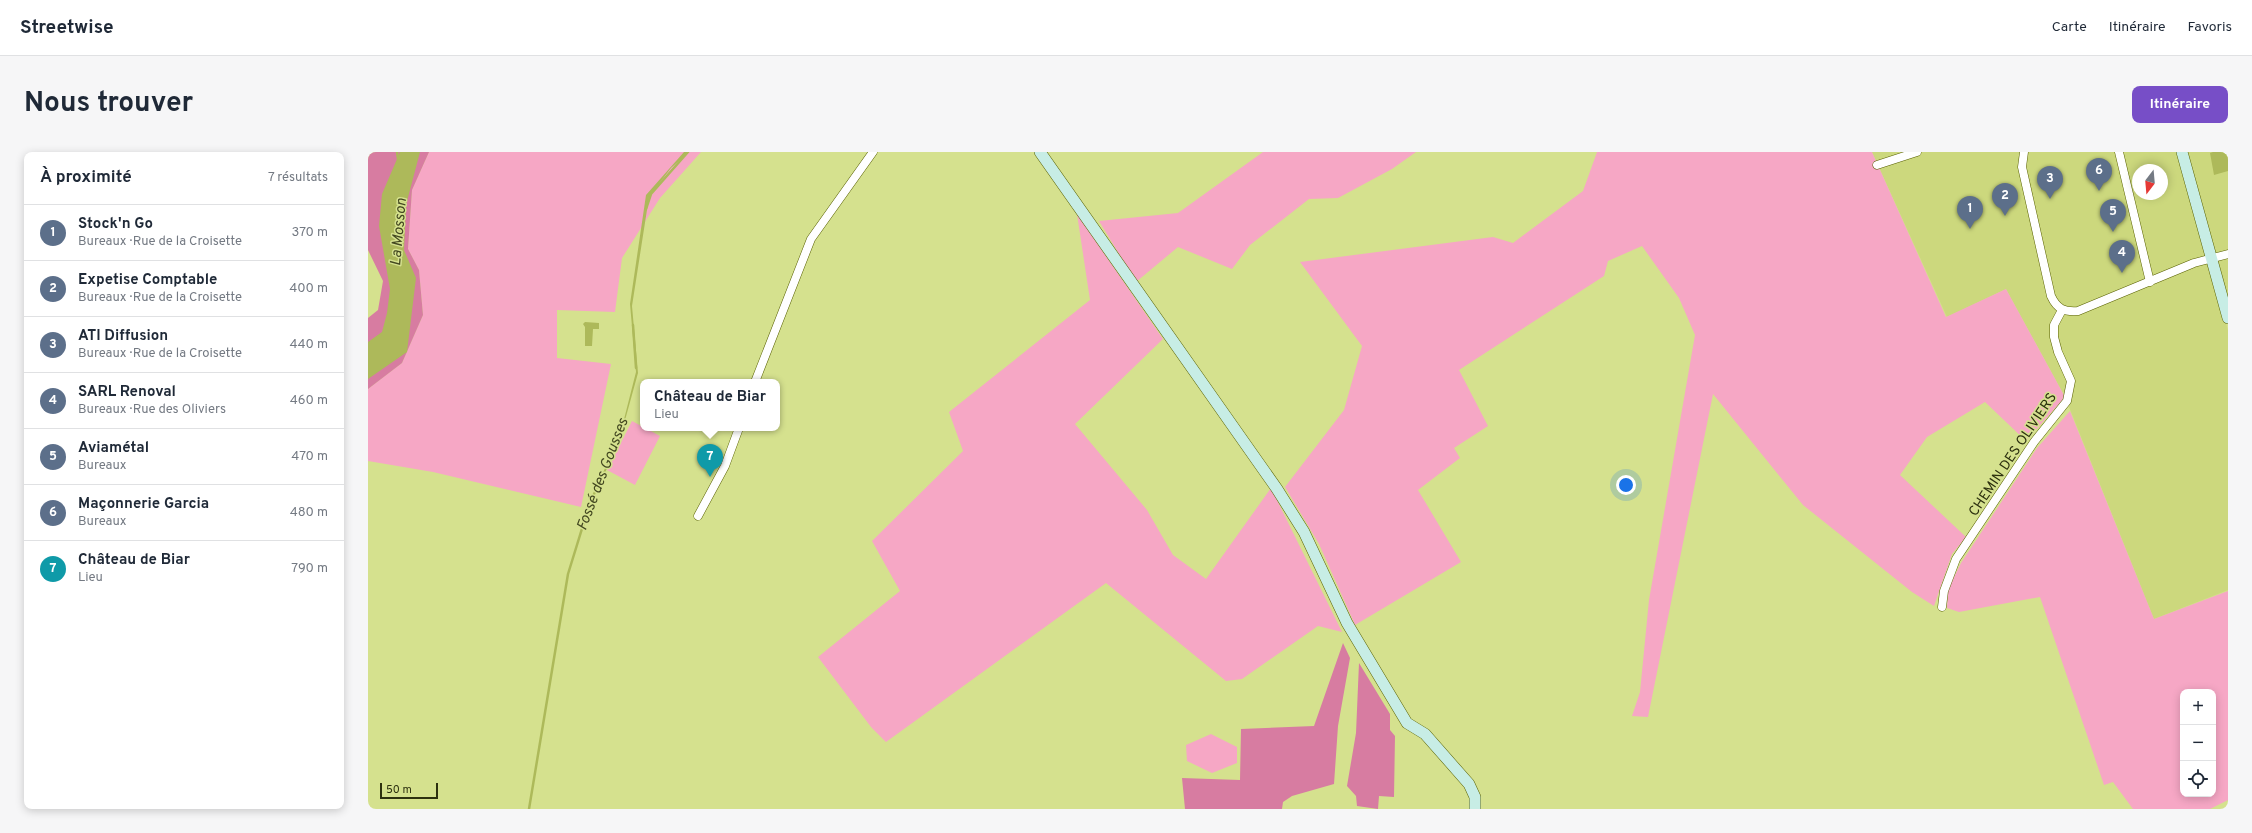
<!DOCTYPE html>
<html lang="fr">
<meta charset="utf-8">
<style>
body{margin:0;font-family:Overpass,sans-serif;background:#f6f6f7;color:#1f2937}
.controls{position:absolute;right:12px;bottom:12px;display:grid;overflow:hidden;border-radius:8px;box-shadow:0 2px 10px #0003}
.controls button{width:36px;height:36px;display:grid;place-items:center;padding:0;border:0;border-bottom:1px solid #e0e1e3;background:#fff;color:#1f2937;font:20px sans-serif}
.compass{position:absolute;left:1764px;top:12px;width:36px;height:36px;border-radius:50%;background:#fff;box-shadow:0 2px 10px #0003;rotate:196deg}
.scale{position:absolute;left:12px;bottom:10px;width:58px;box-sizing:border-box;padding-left:4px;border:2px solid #2d310f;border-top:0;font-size:11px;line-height:14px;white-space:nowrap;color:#2d310f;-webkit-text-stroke:3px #d5e18e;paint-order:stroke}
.you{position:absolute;left:1258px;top:333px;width:14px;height:14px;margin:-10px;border:3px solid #fff;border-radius:50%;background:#1a73e8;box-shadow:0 0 0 6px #1a73e833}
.badge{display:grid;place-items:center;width:26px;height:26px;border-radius:50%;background:#774ec7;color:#fff;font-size:13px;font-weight:700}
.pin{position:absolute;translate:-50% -33px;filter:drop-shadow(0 1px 2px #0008)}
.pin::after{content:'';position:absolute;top:21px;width:14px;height:12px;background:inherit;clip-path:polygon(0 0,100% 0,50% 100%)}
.popup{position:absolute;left:272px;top:227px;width:140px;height:52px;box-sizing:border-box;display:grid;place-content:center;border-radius:8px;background:#fff;filter:drop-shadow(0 1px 3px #0005);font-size:13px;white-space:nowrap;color:#747a83}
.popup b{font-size:15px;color:#1f2937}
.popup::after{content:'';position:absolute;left:50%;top:100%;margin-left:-8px;border:8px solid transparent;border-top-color:#fff}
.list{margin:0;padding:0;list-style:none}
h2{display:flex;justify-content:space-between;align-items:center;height:52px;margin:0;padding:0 16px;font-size:17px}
h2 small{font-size:13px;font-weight:400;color:#747a83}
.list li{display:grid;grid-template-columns:26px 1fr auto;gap:12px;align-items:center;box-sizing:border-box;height:56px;padding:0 16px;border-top:1px solid #e0e1e3}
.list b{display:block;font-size:15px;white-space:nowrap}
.list p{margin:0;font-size:13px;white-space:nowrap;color:#747a83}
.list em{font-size:13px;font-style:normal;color:#747a83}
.icon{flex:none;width:22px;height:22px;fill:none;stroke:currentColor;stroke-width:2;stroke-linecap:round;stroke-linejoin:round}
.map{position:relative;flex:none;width:1860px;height:657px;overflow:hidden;border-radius:8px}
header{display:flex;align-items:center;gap:24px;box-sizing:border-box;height:56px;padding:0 20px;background:#fff;border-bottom:1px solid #e0e1e3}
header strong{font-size:19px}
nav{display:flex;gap:22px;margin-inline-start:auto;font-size:14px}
.intro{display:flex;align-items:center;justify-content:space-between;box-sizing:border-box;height:96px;padding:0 24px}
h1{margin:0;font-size:28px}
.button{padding:10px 18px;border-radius:8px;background:#774ec7;color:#fff;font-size:14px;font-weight:700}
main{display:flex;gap:24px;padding:0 24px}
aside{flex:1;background:#fff;border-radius:8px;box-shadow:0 2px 10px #0003}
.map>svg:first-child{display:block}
.built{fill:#ccd87d;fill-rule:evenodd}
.green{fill:#f6a7c5;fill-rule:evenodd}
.forest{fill:#d77ca1}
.water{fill:#adb95a}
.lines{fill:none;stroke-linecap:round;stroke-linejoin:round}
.stream{stroke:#adb95a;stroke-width:2.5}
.street-casing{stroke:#596101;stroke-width:9}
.secondary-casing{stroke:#596101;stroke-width:12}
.street{stroke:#fff;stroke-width:8}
.secondary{stroke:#c7ede5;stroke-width:11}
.labels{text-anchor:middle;stroke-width:3;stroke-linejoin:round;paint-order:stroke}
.street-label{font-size:14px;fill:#2d310f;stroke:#d5e18e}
.water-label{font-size:15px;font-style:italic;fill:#434820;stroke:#d5e18e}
</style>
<header>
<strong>Streetwise</strong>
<nav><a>Carte</a><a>Itinéraire</a><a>Favoris</a></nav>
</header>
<div class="intro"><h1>Nous trouver</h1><a class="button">Itinéraire</a></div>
<main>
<aside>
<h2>À proximité<small>7 résultats</small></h2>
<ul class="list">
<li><span class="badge" style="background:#5c6f8a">1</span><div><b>Stock'n Go</b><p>Bureaux · Rue de la Croisette</p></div><em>370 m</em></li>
<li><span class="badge" style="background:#5c6f8a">2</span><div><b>Expetise Comptable</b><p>Bureaux · Rue de la Croisette</p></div><em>400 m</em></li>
<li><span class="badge" style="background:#5c6f8a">3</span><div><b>ATI Diffusion</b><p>Bureaux · Rue de la Croisette</p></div><em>440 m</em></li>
<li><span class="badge" style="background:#5c6f8a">4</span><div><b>SARL Renoval</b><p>Bureaux · Rue des Oliviers</p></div><em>460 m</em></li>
<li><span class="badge" style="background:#5c6f8a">5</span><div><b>Aviamétal</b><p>Bureaux</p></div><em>470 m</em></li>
<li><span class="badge" style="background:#5c6f8a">6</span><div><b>Maçonnerie Garcia</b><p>Bureaux</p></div><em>480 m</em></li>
<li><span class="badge" style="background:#0f9aa8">7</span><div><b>Château de Biar</b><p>Lieu</p></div><em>790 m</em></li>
</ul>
</aside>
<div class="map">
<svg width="1860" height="657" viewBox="0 0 1860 657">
<rect width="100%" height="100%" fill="#d5e18e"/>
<path class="built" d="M 1504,0 L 1816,0 L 1832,85 L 1860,178 L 1860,438 L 1786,467 L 1697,245 L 1638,137 L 1579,165 ZM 1770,18 L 1794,18 L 1794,42 L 1770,42 Z
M 1819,0 L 1860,0 L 1860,150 Z"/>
<path class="green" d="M 61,0 L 333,0 L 292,46 L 254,106 L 247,160 L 189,158 L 189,206 L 243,212 L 213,355 L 65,320 L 0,309 L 0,237 L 34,211 L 55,163 L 51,118 L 40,97 L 44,38 Z
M 895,0 L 1048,0 L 1024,17 L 970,46 L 941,47 L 882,93 L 864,117 L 810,95 L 768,130 L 731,69 L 810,61 Z
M 1229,0 L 1504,0 L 1578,165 L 1638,137 L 1697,245 L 1658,289 L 1617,250 L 1559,285 L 1532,323 L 1598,385 L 1584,402 L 1566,454 L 1544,440 L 1435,353 L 1345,242 L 1280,565 L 1264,564 L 1272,540 L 1281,448 L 1327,183 L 1311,146 L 1274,94 L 1240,109 L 1236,124 L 1091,218 L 1120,274 L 1086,296 L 1092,306 L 1050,338 L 1093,410 L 987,473 L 951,392 L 917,335 L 976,258 L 994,194 L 932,110 L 1125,85 L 1145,91 L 1215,39 Z
M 709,62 L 795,187 L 707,272 L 779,358 L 805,403 L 838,427 L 903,336 L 974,480 L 950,474 L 874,527 L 858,529 L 738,431 L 518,590 L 503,575 L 450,505 L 532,439 L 504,389 L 595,299 L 581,260 L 722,148 Z
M 1702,259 L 1786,467 L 1860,439 L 1860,648 L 1842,657 L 1765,657 L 1745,630 L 1736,633 L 1672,445 L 1591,460 L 1579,456 L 1580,437 L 1593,411 L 1669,296 ZM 1815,540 L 1845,540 L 1845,642 L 1815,642 Z
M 264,269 L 292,284 L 267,333 L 239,318 Z
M 843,582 L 869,595 L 869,611 L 844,621 L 819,609 L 818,593 Z"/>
<path class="forest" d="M 0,0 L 61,0 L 44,38 L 40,97 L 51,118 L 55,163 L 34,211 L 0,237 L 0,166 L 10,158 L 15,129 L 0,98 Z
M 975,491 L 982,506 L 970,574 L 966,632 L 924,644 L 915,650 L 914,657 L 817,657 L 814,626 L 872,628 L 873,577 L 946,574 Z
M 991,511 L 1022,562 L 1022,578 L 1027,584 L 1026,645 L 1011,644 L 1010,657 L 989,654 L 988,644 L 979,634 L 988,581 Z"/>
<path class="water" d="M 32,0 L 52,0 L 38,53 L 36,98 L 48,126 L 39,200 L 0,227 L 0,190 L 14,180 L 19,161 L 22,137 L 11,74 L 14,42 Z
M 316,0 L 321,0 L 303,16 L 281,45 L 264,154 L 270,221 L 251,290 L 221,356 L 218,356 L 251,287 L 268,220 L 262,152 L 278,43 Z
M 1845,0 L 1860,0 L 1860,19 L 1846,23 L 1842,1 Z
M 217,170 L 231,171 L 231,177 L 225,177 L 224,194 L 217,194 L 217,175 L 215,172 Z"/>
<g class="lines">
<path class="stream" d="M 29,0 L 30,7
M 278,57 L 283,42 L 320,0
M 265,173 L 268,216
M 161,657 L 200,422 L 221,354"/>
<g class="street-casing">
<path id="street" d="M 1656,0 L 1654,15 L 1683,144 C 1689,157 1696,160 1710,159 L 1826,111 L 1860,102
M 1751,0 L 1782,130
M 1509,13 L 1549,0
M 387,230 L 443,87 L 505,0
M 330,364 L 357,314 L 371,276
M 1574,455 L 1576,439 L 1588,407 L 1666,290 L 1699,249 L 1703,229 L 1690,200 L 1686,185 L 1686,173 L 1694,158"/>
</g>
<g class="secondary-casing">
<path id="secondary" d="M 672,0 L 909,337 L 936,380 L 979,471 L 1039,571 L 1057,582 L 1101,632 L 1107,645 L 1107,657
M 1814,0 L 1860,166"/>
</g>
<use href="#street" class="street"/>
<use href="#secondary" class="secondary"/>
</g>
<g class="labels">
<g class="street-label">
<text transform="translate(1644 302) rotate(-56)" y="5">CHEMIN DES OLIVIERS</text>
</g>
<g class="water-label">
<text transform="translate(30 80) rotate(-85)" y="5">La Mosson</text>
<text transform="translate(234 322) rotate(-69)" y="5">Fossé des Gousses</text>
</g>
</g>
</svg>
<div class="controls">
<button>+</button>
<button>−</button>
<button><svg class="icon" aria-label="locate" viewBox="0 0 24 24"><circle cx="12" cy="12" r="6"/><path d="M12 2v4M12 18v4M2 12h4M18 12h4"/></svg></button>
</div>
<svg class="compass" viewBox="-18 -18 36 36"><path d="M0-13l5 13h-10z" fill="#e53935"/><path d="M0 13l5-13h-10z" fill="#747a83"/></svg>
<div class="scale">50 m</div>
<div class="you"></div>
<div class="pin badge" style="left:1602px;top:77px;background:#5c6f8a">1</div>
<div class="pin badge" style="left:1637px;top:64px;background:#5c6f8a">2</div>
<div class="pin badge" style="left:1682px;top:47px;background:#5c6f8a">3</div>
<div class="pin badge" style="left:1754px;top:121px;background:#5c6f8a">4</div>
<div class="pin badge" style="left:1745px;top:80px;background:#5c6f8a">5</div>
<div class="pin badge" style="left:1731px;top:39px;background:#5c6f8a">6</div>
<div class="pin badge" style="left:342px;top:325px;background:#0f9aa8">7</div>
<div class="popup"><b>Château de Biar</b>Lieu</div>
</div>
</main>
